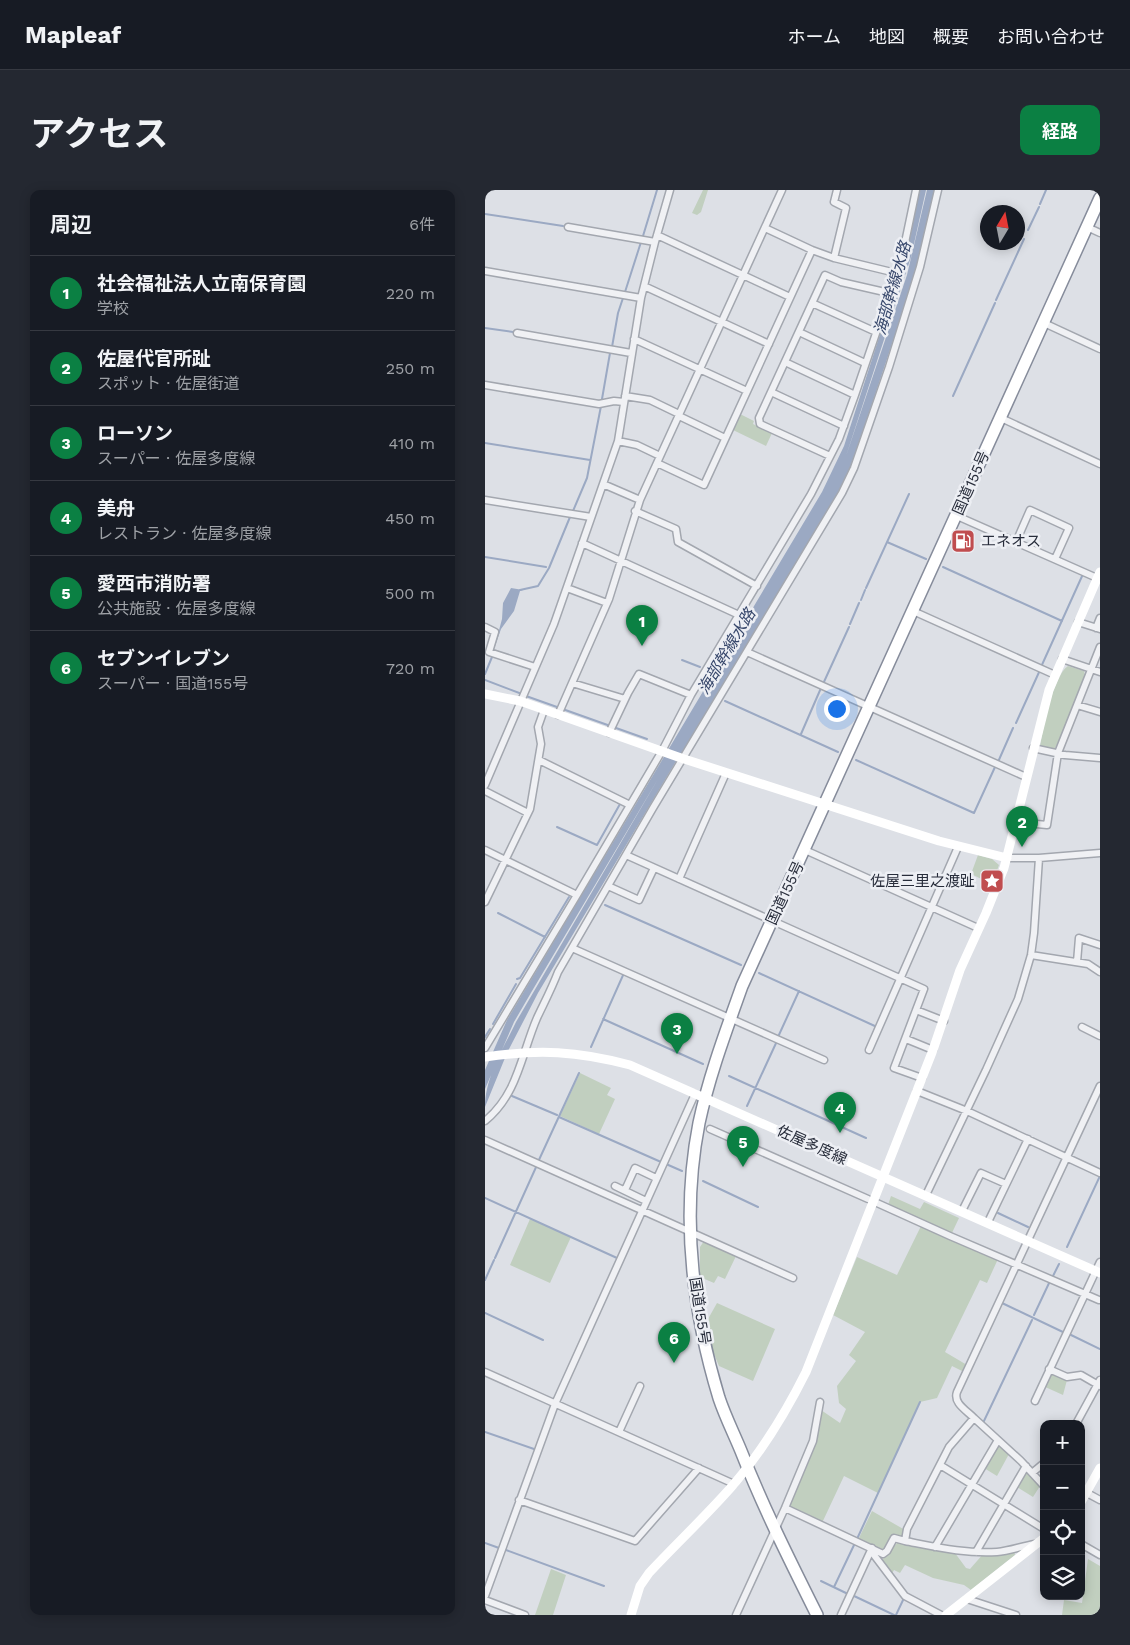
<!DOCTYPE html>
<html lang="ja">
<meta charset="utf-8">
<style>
body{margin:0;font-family:"Work Sans","Noto Sans JP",sans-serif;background:#242831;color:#f1f3f6}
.controls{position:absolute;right:15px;bottom:15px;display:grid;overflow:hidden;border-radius:10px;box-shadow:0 2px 12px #0003}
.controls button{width:45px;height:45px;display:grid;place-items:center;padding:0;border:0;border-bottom:1px solid #363941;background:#171b24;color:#f1f3f6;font:25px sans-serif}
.compass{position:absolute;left:495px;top:15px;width:45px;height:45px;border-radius:50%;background:#171b24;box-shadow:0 2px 12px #0003;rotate:10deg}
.you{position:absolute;left:351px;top:518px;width:18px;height:18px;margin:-12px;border:4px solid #fff;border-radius:50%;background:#1a73e8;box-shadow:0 0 0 8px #1a73e833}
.badge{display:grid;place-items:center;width:32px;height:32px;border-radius:50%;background:#0b8043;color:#fff;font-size:16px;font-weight:700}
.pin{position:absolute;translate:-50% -41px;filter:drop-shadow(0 1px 2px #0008)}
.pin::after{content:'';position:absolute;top:26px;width:18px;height:15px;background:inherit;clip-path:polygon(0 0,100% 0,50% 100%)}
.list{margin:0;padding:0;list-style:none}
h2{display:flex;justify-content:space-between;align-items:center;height:65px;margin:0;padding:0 20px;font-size:21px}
h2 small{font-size:16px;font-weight:400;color:#9ea1a6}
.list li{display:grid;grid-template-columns:32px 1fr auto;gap:15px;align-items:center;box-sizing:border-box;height:75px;padding:0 20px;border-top:1px solid #363941}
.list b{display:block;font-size:19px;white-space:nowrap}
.list p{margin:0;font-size:16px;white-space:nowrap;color:#9ea1a6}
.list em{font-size:16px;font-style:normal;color:#9ea1a6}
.icon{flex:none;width:28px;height:28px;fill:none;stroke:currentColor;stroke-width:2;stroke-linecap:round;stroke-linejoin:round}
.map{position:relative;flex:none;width:615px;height:1425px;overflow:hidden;border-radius:10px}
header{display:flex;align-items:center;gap:30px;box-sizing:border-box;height:70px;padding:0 25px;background:#171b24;border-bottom:1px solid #363941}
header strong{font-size:24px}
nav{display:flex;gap:28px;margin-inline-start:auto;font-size:18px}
.intro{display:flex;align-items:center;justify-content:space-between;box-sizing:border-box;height:120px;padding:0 30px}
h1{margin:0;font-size:35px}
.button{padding:12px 22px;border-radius:10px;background:#0b8043;color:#fff;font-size:18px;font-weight:700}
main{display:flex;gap:30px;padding:0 30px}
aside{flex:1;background:#171b24;border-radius:10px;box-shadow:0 2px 12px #0003}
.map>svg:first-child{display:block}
.green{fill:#c1cfbf}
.water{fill:#9ba9c3}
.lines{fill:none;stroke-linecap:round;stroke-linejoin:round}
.stream{stroke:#9ba9c3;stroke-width:2}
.street-casing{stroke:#a3a7af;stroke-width:9}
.highway-casing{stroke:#868c9b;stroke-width:14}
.street{stroke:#f0f1f4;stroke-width:6}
.secondary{stroke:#fff;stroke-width:9}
.highway{stroke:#fff;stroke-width:11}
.labels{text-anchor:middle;stroke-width:5;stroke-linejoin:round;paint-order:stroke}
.street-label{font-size:15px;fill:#282d3b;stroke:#edeff4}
.poi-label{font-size:15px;fill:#282d3b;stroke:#edeff4;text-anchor:start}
.water-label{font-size:16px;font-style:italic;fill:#37476b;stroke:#edeff4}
</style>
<header>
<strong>Mapleaf</strong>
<nav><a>ホーム</a><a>地図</a><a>概要</a><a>お問い合わせ</a></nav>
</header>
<div class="intro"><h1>アクセス</h1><a class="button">経路</a></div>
<main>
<aside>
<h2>周辺<small>6件</small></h2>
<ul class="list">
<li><span class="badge">1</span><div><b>社会福祉法人立南保育園</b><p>学校</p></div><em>220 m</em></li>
<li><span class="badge">2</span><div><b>佐屋代官所趾</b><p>スポット · 佐屋街道</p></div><em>250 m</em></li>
<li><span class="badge">3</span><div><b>ローソン</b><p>スーパー · 佐屋多度線</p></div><em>410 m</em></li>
<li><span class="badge">4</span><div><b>美舟</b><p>レストラン · 佐屋多度線</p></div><em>450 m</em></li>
<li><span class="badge">5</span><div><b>愛西市消防署</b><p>公共施設 · 佐屋多度線</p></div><em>500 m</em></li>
<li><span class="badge">6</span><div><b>セブンイレブン</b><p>スーパー · 国道155号</p></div><em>720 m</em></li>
</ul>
</aside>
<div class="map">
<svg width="615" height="1425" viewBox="0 0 615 1425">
<rect width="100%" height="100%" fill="#dde0e6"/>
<path class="green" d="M 218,0 L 223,0 L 216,22 L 212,25 L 207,23 Z
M 255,224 L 269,231 L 268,234 L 287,243 L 281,256 L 248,240 Z
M 583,476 L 599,481 L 600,485 L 582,535 L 569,560 L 555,557 C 558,539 568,486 583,476 Z
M 493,665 L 507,669 L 514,675 L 507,694 L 486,684 Z
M 95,883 L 126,898 L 122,905 L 130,909 L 114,944 L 75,926 Z
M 406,1006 L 435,1019 L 439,1012 L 474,1028 L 466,1045 L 403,1015 Z
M 45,1029 L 86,1047 L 65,1093 L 25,1075 Z
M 436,1036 L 513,1069 L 502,1093 L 495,1090 L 460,1162 L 482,1175 L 479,1182 L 467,1176 L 452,1208 L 435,1212 L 393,1303 L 359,1286 L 337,1333 L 302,1317 L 336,1220 L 355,1233 L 361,1219 L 354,1213 L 352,1196 L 371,1171 L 364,1165 L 380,1142 L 348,1125 L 372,1067 L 412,1085 Z
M 219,1051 L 251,1066 L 240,1089 L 233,1086 L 229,1093 L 215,1087 L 215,1057 Z
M 232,1113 L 290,1139 L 268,1191 L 234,1176 L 227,1159 L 223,1129 Z
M 564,1183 L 582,1190 L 578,1205 L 558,1196 Z
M 516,1255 L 524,1264 L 512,1286 L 499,1278 L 512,1256 Z
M 542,1281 L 555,1296 L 548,1307 L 532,1297 Z
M 387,1321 L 420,1340 L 419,1349 L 408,1346 L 400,1360 L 397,1361 L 373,1350 Z
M 413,1352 L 418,1352 L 470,1363 L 481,1378 L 485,1379 L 499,1363 L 529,1360 L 530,1365 L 486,1400 L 479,1395 L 448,1388 L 420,1375 L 415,1383 L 409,1380 L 406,1385 L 398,1373 L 398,1369 Z
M 603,1369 L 615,1376 L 615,1425 L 577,1425 L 579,1410 L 597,1413 Z
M 66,1379 L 81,1385 L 68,1425 L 50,1425 Z"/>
<path class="water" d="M 435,0 L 441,0 L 426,67 L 361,266 L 422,85 L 442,0 L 450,0 L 430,85 L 366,277 L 351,306 L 200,559 L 193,568 L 53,803 L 22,863 L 0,917 C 0,888 18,859 31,832 L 173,589 L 47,801 L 29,832 L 0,899 L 0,880 L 22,830 L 337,302 L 359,256 L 420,67 Z
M 26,398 L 38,400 L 35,401 L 29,421 L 16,439 L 9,459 L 17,429 L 18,413 Z"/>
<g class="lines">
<path class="stream" d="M 555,14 L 561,0
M 0,24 L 78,36
M 543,40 L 554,17
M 158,46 L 172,0
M 410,77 L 416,58
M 140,102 L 156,52
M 511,110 L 539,49
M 0,138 L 28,142
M 127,157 L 133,123 L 138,108
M 468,206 L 510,113
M 117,209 L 125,163
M 0,253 L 105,270
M 88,321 L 102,288 L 116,216
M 402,352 L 441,369
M 0,367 L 61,377
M 458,377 L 577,431
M 381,398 L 424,304
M 35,400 L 53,396 L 64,378 L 85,327
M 376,410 L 380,400
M 365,434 L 374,413
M 197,470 L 215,477
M 556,477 L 598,384
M 0,484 L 7,467
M 0,490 L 37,504
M 338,494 L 364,437
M 41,506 L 162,549
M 240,511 L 353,562
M 531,533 L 555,480
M 316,544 L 336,498
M 371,570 L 489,623 L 510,577
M 513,572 L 528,538
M 72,637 L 112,655 L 135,614 L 133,613
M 120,715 L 256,775
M 13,723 L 60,747
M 274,783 L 392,837
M 32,789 L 35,788 L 84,707
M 118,829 L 218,874
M 8,834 L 31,794
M 0,847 L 5,839
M 293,847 L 314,801
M 106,857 L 139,783
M 244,886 L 381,948
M 27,906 L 72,925
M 262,916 L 292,851
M 74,927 L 176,972
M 53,972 L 94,883
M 181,974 L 197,981
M 218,991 L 273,1017
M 0,1008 L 132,1068
M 513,1023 L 543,1037
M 582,1057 L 615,986
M 10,1068 L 52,975
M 568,1086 L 574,1074
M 0,1090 L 9,1070
M 517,1113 L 580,1143
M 0,1123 L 58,1150
M 549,1125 L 565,1091
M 584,1144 L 615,1159
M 498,1233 L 547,1130
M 0,1242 L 49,1259
M 372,1349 L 435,1212
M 0,1353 L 14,1358
M 21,1360 L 119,1396
M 336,1391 L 363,1404
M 349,1397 L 370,1353
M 367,1405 L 409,1425
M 411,1425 L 419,1408"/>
<g class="street-casing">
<path id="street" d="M 83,37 L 170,52
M 602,37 L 615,43
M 280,38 L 327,60 L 349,68 L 411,83
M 172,45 L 305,107
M 349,68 L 361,18 L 349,12 L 352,0
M 0,81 L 156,108
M 159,96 L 284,154
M 327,113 L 391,142
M 559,133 L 615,159
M 314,142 L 380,173
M 32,143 L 146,163
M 149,149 L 262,201
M 300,172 L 370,205
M 0,195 L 114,214 L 129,211 L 139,212
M 286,202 L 359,236
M 140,206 L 165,210 L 194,224
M 194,226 L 240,248
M 516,228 L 615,274
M 133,251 L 152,255 L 175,266
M 345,266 L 275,234 L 274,228 L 340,85 L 356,92 L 404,103
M 172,273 L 219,295 L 327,60
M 118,294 L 155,310
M 0,310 L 106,327
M 150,321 L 191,339 L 193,352 L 272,396
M 472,326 L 612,388
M 531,352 L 545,320 L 584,338 L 570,369
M 97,353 L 254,425
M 82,398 L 122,413
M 428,421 L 570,485
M 593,432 L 615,439
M 0,437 L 10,442 L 4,462 L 50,477
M 611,438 L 615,428
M 262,462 L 541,587
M 577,469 L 615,482
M 87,493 L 140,509
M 592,515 L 615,522
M 73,525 L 124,409 L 155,310 L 297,0
M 124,543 L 143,503 L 154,484 L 206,505
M 548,558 L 580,565 L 615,568
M 54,570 L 145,615
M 0,595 L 69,434 L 133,251 L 156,108 L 170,52 L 185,0
M 0,601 L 43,623
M 531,632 L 562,635 L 573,563 L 615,457
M 0,660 L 92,705
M 320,660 L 493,738
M 141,665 L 439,799 L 409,878 L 437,888
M 522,668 L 554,668 L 615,663
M 194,689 L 241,583
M 123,696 L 154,710 L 169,678
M 0,712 L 45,619 L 56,554 L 53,537 L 59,520
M 87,758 L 339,870
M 546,765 L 603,774 L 615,782
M 592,772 L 594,748 L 615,755
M 431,820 L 459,831
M 597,837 L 615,846
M 421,849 L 448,860
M 0,858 L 92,705 L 177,561 L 206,505 L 326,304 L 354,249 L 370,205 L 417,67 L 431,0
M 384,860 L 473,657
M 432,901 L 482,921 L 615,983
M 0,931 C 33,904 36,865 52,828 C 59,813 67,798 73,782 L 168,618 L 357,303 L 369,278 L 404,177 L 435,77 L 453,0
M 225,939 L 383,1009
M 0,950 L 308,1088
M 130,996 L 161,1011
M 140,1000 L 150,978 L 171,988
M 441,1005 L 501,880 L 533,809 L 546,765 L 549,743 L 554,668
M 392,1013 L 465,1046 L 614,1110
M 477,1021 L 496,983 L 521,994
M 503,1032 L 543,949
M 564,1179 L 582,1187 L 596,1185 L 615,1196
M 0,1182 L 249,1294
M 550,1211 L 615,1072
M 489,1228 L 536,1271 L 559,1296
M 591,1234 L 615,1190
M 134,1242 L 155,1196
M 455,1275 L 559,1339
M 547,1283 L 559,1273
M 602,1303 L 615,1310
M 34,1310 L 150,1351 L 214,1278
M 300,1318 L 398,1364 L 402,1361 L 409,1348 L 420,1351 L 422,1339 L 464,1257 L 489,1228 C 481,1220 468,1213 472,1202 L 615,896
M 420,1351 C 451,1357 481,1364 512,1362 C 525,1361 537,1356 550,1354
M 596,1354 L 615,1365
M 450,1357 L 513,1250
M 387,1358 L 389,1365 L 420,1406 L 456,1425
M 491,1362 L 541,1276
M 0,1406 L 70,1214 L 210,904
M 482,1409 L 531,1425
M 0,1410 L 40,1425
M 251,1425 L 300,1318 L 328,1251 L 335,1212
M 356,1425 L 387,1358"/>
</g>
<g class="highway-casing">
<path id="highway" d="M 332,1425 C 305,1371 278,1317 256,1261 C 249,1244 240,1226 234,1208 C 207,1119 196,1025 214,933 C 224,886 241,841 257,796 L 615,8"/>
</g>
<use href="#street" class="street"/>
<path class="secondary" d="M 0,504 L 35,511 L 196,568 L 454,651 L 522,668
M 0,867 C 54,859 92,861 145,875 L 615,1083
M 596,1312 L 615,1278
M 146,1425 L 155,1396 L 164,1383 C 192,1353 222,1325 249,1294 C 278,1260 301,1222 321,1182 L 448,860 L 475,780 L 501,723 L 519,678 L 564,500 L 615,382
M 461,1425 L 559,1348"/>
<use href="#highway" class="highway"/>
</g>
<defs>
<g id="fuel-square" transform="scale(1.25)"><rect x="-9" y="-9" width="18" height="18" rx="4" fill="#c04d4f" stroke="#edeff4"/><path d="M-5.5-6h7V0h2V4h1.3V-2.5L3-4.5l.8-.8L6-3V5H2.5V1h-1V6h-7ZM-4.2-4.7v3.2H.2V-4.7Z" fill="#fff"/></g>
<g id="sight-square" transform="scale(1.25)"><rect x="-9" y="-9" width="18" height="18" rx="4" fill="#c04d4f" stroke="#edeff4"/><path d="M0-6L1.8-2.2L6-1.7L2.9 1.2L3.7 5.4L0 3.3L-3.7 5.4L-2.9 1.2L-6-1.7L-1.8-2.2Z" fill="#fff"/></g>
</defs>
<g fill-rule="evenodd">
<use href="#fuel-square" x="478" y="351"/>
<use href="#sight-square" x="507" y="691"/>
</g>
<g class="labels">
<g class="street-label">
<text transform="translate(486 293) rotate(-66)" y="5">国道155号</text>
<text transform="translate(300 703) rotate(-65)" y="5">国道155号</text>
<text transform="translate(327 955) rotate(24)" y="5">佐屋多度線</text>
<text transform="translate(215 1121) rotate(81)" y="5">国道155号</text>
</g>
<g class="poi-label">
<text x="496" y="356">エネオス</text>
<text x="490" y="696" text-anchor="end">佐屋三里之渡趾</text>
</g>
<g class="water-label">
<text transform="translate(407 98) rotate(-74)" y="6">海部幹線水路</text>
<text transform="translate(241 461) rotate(-59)" y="6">海部幹線水路</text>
</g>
</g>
</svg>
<div class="controls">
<button>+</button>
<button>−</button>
<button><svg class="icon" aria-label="locate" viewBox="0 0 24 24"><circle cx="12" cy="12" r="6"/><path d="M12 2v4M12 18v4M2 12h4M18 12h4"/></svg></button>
<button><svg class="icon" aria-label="layers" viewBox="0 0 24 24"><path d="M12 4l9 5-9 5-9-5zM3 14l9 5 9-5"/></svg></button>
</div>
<svg class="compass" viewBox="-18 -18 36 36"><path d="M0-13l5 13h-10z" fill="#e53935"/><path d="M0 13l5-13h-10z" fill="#9ea1a6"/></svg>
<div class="you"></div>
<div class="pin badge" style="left:157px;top:456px">1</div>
<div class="pin badge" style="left:537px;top:657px">2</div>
<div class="pin badge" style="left:192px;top:864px">3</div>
<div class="pin badge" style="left:355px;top:943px">4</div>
<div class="pin badge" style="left:258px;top:977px">5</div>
<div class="pin badge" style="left:189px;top:1173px">6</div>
</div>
</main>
